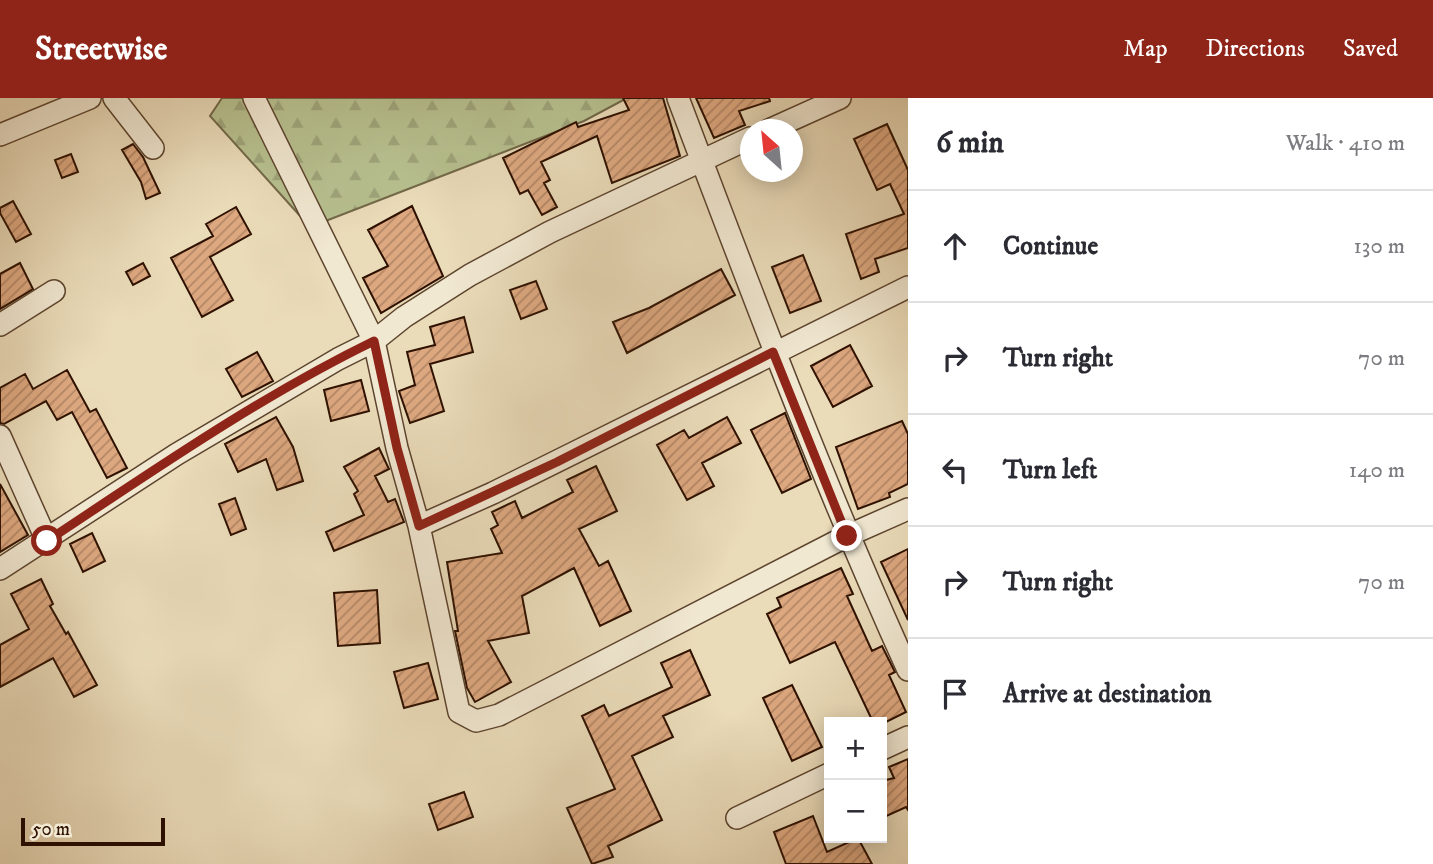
<!DOCTYPE html>
<meta charset="utf-8">
<style>
body{margin:0;font-family:"IM FELL DW Pica",serif;background:#f2f2f3;color:#2b2b33}
.controls{position:absolute;right:21px;bottom:21px;display:grid;overflow:hidden;border-radius:0px;box-shadow:0 4px 18px #0003}
.controls button{width:63px;height:63px;display:grid;place-items:center;padding:0;border:0;border-bottom:2px solid #e1e1e2;background:#fff;color:#2b2b33;font:35px sans-serif}
.compass{position:absolute;left:740px;top:21px;width:63px;height:63px;border-radius:50%;background:#fff;box-shadow:0 4px 18px #0003;rotate:333deg}
.scale{position:absolute;left:21px;bottom:18px;width:144px;box-sizing:border-box;padding-left:7px;border:4px solid #2e1100;border-top:0;font-size:19px;line-height:24px;white-space:nowrap;color:#2e1100;-webkit-text-stroke:5px #f1e8d2;paint-order:stroke}
.stop{position:absolute;width:21px;height:21px;margin:-16px;border:5px solid #8f2418;border-radius:50%;background:#fff}
.stop.end{background:#8f2418;border-color:#fff;box-shadow:0 2px 7px #0008}
.list{margin:0;padding:0;list-style:none}
h2{display:flex;justify-content:space-between;align-items:center;height:91px;margin:0;padding:0 28px;font-size:30px}
h2 small{font-size:23px;font-weight:400;color:#7c7c81}
.list li{display:grid;grid-template-columns:46px 1fr auto;gap:21px;align-items:center;box-sizing:border-box;height:112px;padding:0 28px;border-top:2px solid #e1e1e2}
.list b{display:block;font-size:26px;white-space:nowrap}
.list em{font-size:23px;font-style:normal;color:#7c7c81}
.icon{flex:none;width:38px;height:38px;fill:none;stroke:currentColor;stroke-width:2;stroke-linecap:round;stroke-linejoin:round}
.map{position:relative;flex:none;width:908px;height:766px;overflow:hidden}
header{display:flex;align-items:center;gap:42px;box-sizing:border-box;height:98px;padding:0 35px;background:#8f2418;color:#fff}
header strong{font-size:33px}
nav{display:flex;gap:38px;margin-inline-start:auto;font-size:24px}
main{display:flex}
aside{flex:1;background:#fff}
.map>svg:first-child{display:block}
.forest{fill:url(#forest-firs);stroke:#726848;stroke-width:2}
.building{fill:url(#building-hatch);stroke:#2e1100;stroke-width:2}
.lines{fill:none;stroke-linecap:round;stroke-linejoin:round}
.minor-casing{stroke:#5d442e;stroke-width:24}
.minor{stroke:#f1e8d2;stroke-width:21}
.route{stroke:#8f2418;stroke-width:9}
</style>
<header>
<strong>Streetwise</strong>
<nav><a>Map</a><a>Directions</a><a>Saved</a></nav>
</header>
<main>
<div class="map">
<svg width="908" height="766" viewBox="0 0 908 766">
<defs>
<pattern id="forest-firs" width="22" height="20" patternUnits="userSpaceOnUse" patternTransform="scale(1.75)"><rect width="22" height="20" fill="#b7c08f"/><path d="M5 1l3.5 6h-7zM16 11l3.5 6h-7z" fill="#9ea47a"/></pattern>
<pattern id="building-hatch" width="6" height="6" patternUnits="userSpaceOnUse" patternTransform="scale(1.75)"><rect width="6" height="6" fill="#dda880"/><path d="M-1 1l2-2M0 6l6-6M5 7l2-2" fill="none" stroke="#b48766"/></pattern>
</defs>
<rect width="100%" height="100%" fill="#eadbb9"/>
<filter id="stains"><feTurbulence type="fractalNoise" baseFrequency=".00286" numOctaves="4"/><feColorMatrix values="0 0 0 0 .2 0 0 0 0 .09 0 0 0 0 .02 0 0 0 .5 -.17"/></filter>
<radialGradient id="worn" r=".72"><stop offset=".6" stop-color="#630" stop-opacity="0"/><stop offset="1" stop-color="#630" stop-opacity=".3"/></radialGradient>
<path class="forest" d="M 222,0 L 627,0 L 584,23 L 310,129 L 210,18 Z"/>
<path class="building" d="M 623,0 L 663,0 L 680,58 L 612,85 L 597,38 L 541,64 L 550,82 L 544,85 L 557,109 L 542,117 L 528,92 L 520,96 L 503,60 L 576,24 L 578,29 L 629,12 Z
M 696,0 L 769,0 L 770,3 L 739,13 L 745,27 L 714,40 Z
M 887,26 L 908,72 L 908,150 L 875,161 L 879,174 L 861,181 L 846,136 L 904,116 L 890,86 L 877,92 L 854,41 Z
M 133,46 L 143,59 L 160,95 L 146,101 L 141,84 L 122,52 Z
M 71,56 L 78,74 L 62,80 L 55,62 Z
M 13,103 L 31,136 L 16,144 L 0,115 L 0,110 Z
M 412,108 L 443,178 L 381,215 L 363,180 L 388,168 L 368,132 Z
M 236,109 L 251,136 L 210,159 L 233,202 L 202,219 L 171,160 L 213,138 L 206,126 Z
M 803,157 L 821,203 L 790,215 L 772,169 Z
M 20,165 L 33,191 L 0,211 L 0,176 Z
M 143,165 L 150,178 L 133,187 L 126,174 Z
M 721,171 L 735,197 L 627,255 L 613,224 L 649,210 Z
M 536,183 L 547,211 L 521,221 L 510,192 Z
M 464,219 L 473,254 L 430,266 L 444,313 L 410,325 L 399,293 L 415,287 L 407,254 L 435,247 L 430,229 Z
M 850,247 L 872,288 L 833,309 L 811,268 Z
M 257,254 L 273,283 L 242,299 L 226,271 Z
M 67,272 L 90,314 L 96,311 L 127,370 L 107,380 L 72,314 L 57,322 L 46,303 L 4,326 L 0,325 L 0,290 L 25,276 L 33,291 Z
M 361,282 L 369,313 L 331,323 L 324,292 Z
M 785,315 L 811,381 L 782,395 L 751,332 Z
M 276,319 L 293,349 L 303,383 L 277,392 L 266,361 L 238,374 L 225,346 Z
M 727,319 L 741,345 L 702,365 L 714,388 L 687,402 L 657,347 L 684,332 L 689,340 Z
M 902,323 L 908,336 L 908,386 L 889,395 L 890,399 L 858,411 L 836,349 Z
M 379,350 L 389,371 L 375,378 L 388,404 L 395,401 L 404,424 L 334,453 L 326,434 L 364,417 L 354,396 L 358,393 L 344,369 Z
M 596,368 L 617,413 L 579,431 L 599,468 L 608,463 L 631,513 L 600,528 L 574,470 L 522,498 L 529,535 L 488,543 L 511,584 L 475,604 L 467,590 L 455,533 L 458,533 L 447,464 L 502,455 L 491,431 L 498,427 L 492,414 L 515,403 L 522,420 L 573,394 L 567,382 Z
M 0,386 L 28,437 L 0,454 Z
M 235,400 L 246,431 L 231,437 L 219,406 Z
M 92,435 L 105,463 L 83,474 L 70,446 Z
M 908,451 L 908,522 L 881,464 Z
M 841,470 L 853,496 L 847,498 L 872,553 L 882,548 L 895,574 L 889,577 L 906,614 L 886,624 L 873,624 L 835,544 L 790,565 L 767,516 L 781,509 L 777,500 Z
M 41,481 L 53,506 L 50,508 L 66,536 L 68,534 L 97,587 L 74,599 L 53,560 L 0,589 L 0,547 L 29,531 L 11,496 Z
M 377,492 L 380,545 L 338,548 L 334,495 Z
M 690,552 L 710,597 L 663,618 L 673,639 L 632,658 L 662,722 L 608,748 L 613,759 L 592,766 L 567,710 L 615,691 L 582,618 L 604,607 L 609,618 L 672,589 L 661,565 Z
M 428,565 L 438,601 L 404,610 L 394,574 Z
M 792,587 L 822,649 L 792,663 L 763,600 Z
M 908,661 L 908,712 L 906,709 L 882,720 L 882,683 L 894,680 L 889,669 Z
M 464,694 L 473,719 L 438,732 L 429,706 Z
M 813,718 L 827,754 L 858,740 L 872,766 L 786,766 L 774,734 Z"/>
<g class="lines">
<g class="minor-casing">
<path id="minor" d="M 114,0 L 153,50
M 254,0 L 374,243 L 397,350 L 419,428 L 459,614 L 476,623 L 499,617 L 847,438 L 908,411
M 678,0 C 751,193 823,385 908,572
M 769,32 L 840,0
M 0,37 L 90,0
M 0,227 L 54,193
M 0,338 L 47,443
M 419,428 L 493,395 L 908,189
M 0,471 L 177,356 L 338,261 L 374,243 L 404,219 L 470,177 L 550,134 L 750,40
M 882,651 L 908,639
M 737,720 L 829,676"/>
</g>
<use href="#minor" class="minor"/>
</g>
<g class="lines">
<path class="route" d="M 47,443 C 153,373 259,299 374,243 L 397,350 L 419,428 L 557,364 L 773,254 L 847,438"/>
</g>
<rect width="100%" height="100%" filter="url(#stains)"/>
<rect width="100%" height="100%" fill="url(#worn)"/>
</svg>
<div class="controls">
<button>+</button>
<button>−</button>
</div>
<svg class="compass" viewBox="-18 -18 36 36"><path d="M0-13l5 13h-10z" fill="#e53935"/><path d="M0 13l5-13h-10z" fill="#7c7c81"/></svg>
<div class="scale">50 m</div>
<div class="stop" style="left:47px;top:443px"></div>
<div class="stop end" style="left:847px;top:438px"></div>
</div>
<aside>
<h2>6 min<small>Walk · 410 m</small></h2>
<ul class="list">
<li><svg class="icon" aria-label="ahead" viewBox="0 0 24 24"><path d="M12 20V5M6 11l6-6 6 6"/></svg><div><b>Continue</b></div><em>130 m</em></li>
<li><svg class="icon" aria-label="right" viewBox="0 0 24 24"><path d="M7 20v-9h11M14 6l5 5-5 5"/></svg><div><b>Turn right</b></div><em>70 m</em></li>
<li><svg class="icon" aria-label="left" viewBox="0 0 24 24"><path d="M17 20v-9H6M10 6l-5 5 5 5"/></svg><div><b>Turn left</b></div><em>140 m</em></li>
<li><svg class="icon" aria-label="right" viewBox="0 0 24 24"><path d="M7 20v-9h11M14 6l5 5-5 5"/></svg><div><b>Turn right</b></div><em>70 m</em></li>
<li><svg class="icon" aria-label="arrive" viewBox="0 0 24 24"><path d="M6 21V4h12l-3 4 3 4H6"/></svg><div><b>Arrive at destination</b></div></li>
</ul>
</aside>
</main>
